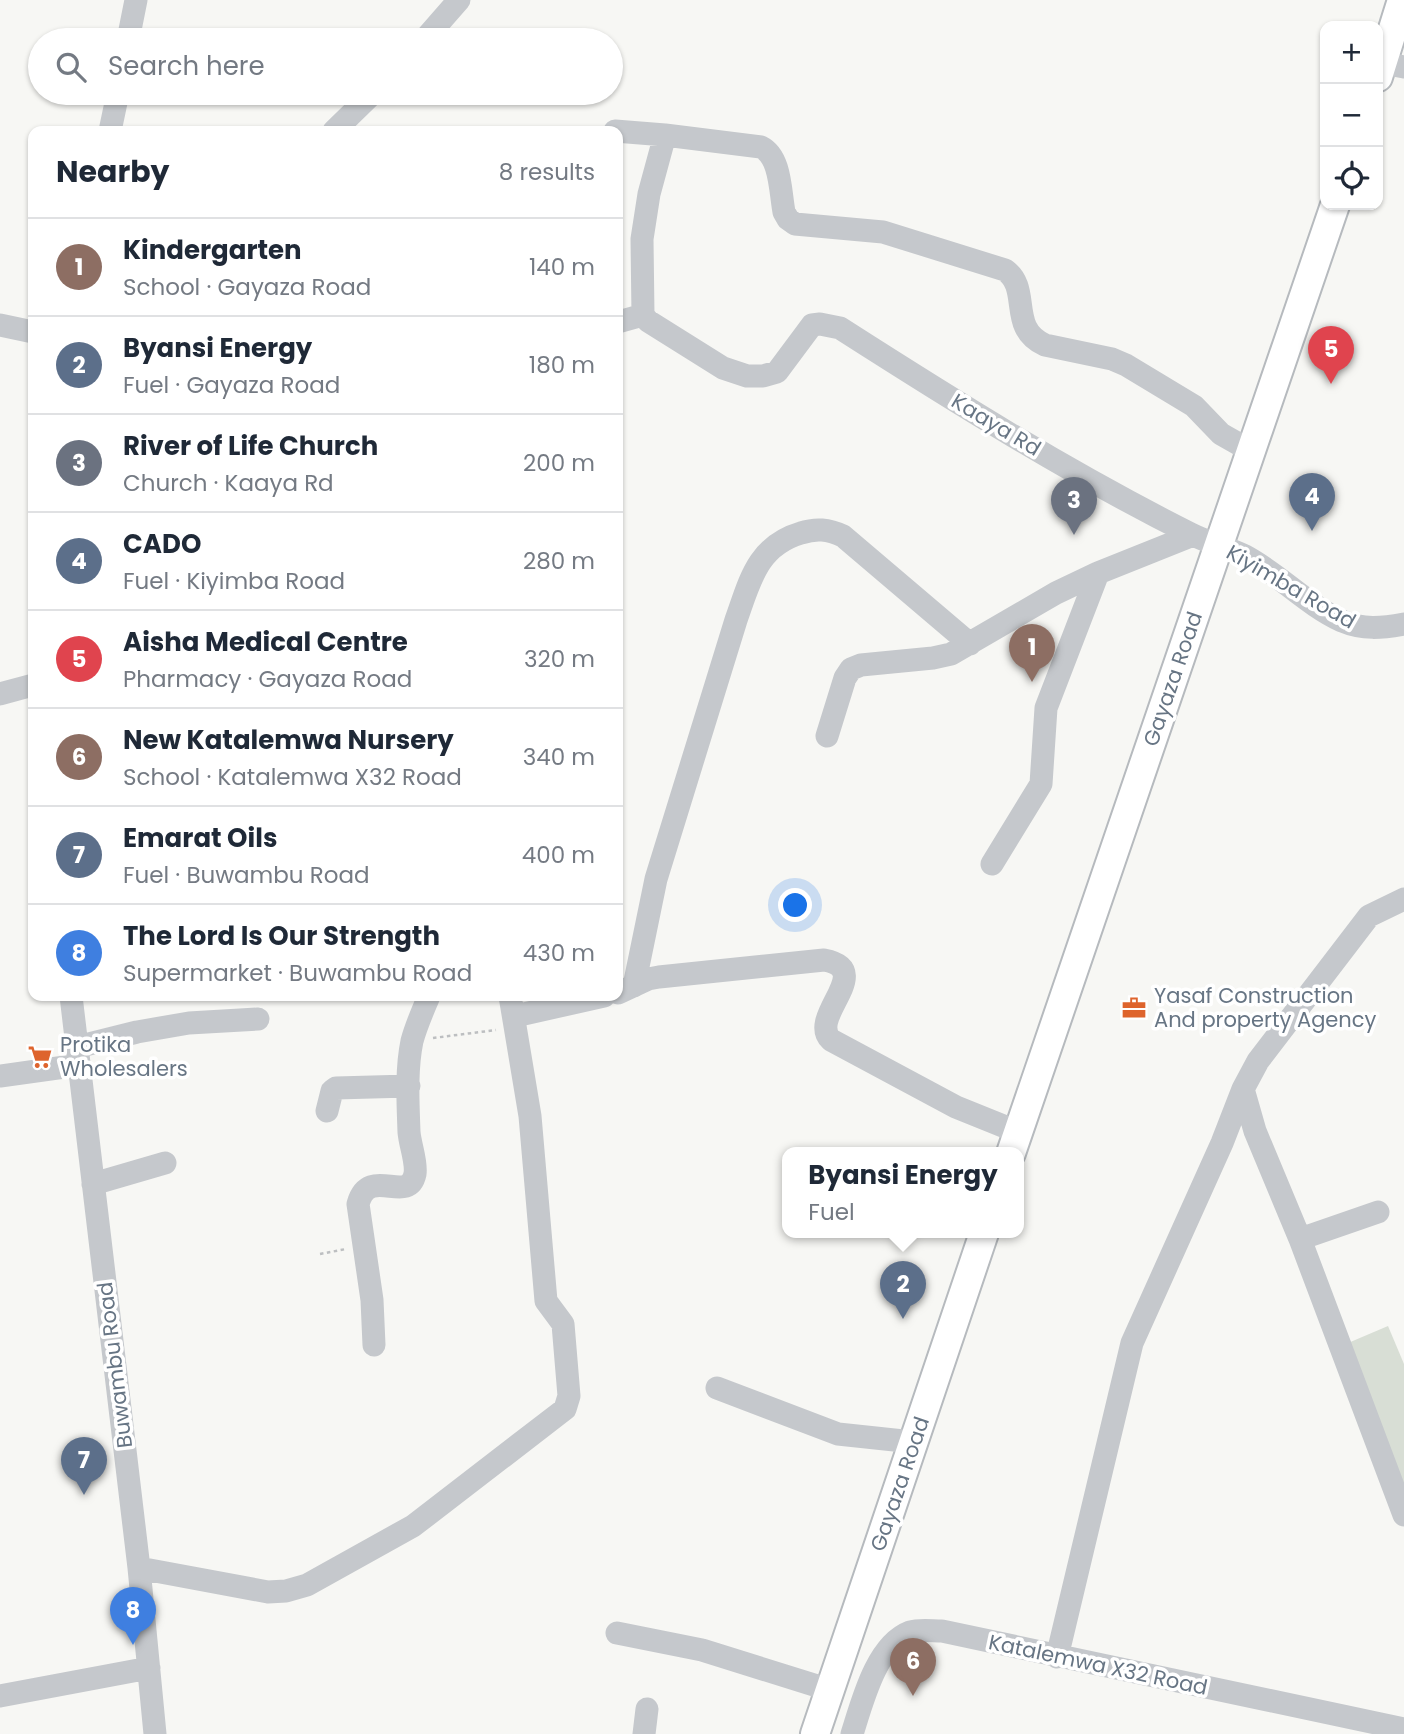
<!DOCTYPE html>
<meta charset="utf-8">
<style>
body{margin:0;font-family:Poppins,sans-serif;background:#f6f6f7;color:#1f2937}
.controls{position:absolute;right:21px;top:21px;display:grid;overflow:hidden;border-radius:14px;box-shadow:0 2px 5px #0004}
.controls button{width:63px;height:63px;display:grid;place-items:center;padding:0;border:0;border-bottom:2px solid #e0e1e3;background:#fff;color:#1f2937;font:35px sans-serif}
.you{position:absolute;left:796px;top:906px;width:24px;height:24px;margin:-18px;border:5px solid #fff;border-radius:50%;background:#1a73e8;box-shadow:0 0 0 10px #1a73e833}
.badge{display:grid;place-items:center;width:46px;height:46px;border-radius:50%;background:#de642d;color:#fff;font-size:23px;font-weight:700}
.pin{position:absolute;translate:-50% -58px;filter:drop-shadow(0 2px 4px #0008)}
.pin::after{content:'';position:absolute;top:37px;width:24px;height:21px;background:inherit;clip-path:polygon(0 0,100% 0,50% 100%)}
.popup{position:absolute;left:782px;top:1147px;width:242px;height:91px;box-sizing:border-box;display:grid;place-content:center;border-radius:14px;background:#fff;filter:drop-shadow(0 2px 5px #0005);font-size:23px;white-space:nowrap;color:#747a83}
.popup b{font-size:26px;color:#1f2937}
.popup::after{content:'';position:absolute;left:50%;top:100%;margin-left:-14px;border:14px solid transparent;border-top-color:#fff}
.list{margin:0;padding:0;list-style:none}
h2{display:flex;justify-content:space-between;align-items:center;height:91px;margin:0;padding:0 28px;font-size:30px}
h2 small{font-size:23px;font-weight:400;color:#747a83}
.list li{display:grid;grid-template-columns:46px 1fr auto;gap:21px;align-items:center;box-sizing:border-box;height:98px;padding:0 28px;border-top:2px solid #e0e1e3}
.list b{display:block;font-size:26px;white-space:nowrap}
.list p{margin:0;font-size:23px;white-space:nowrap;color:#747a83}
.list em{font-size:23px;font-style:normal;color:#747a83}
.icon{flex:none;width:38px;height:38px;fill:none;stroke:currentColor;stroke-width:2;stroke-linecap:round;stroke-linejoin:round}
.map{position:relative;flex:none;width:1404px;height:1734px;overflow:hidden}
.search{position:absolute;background:#fff;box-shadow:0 2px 5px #0004;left:28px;top:28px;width:595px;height:77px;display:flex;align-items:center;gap:18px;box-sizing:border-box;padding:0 24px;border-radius:38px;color:#747a83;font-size:26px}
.panel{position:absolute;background:#fff;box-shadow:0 2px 5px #0004;left:28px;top:126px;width:595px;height:875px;border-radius:14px}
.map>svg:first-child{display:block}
.green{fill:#d8ded5}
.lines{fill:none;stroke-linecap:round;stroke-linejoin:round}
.major-casing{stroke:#b6babe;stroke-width:32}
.path{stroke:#bdbfc1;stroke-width:2.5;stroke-dasharray:3.5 3.5;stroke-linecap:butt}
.minor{stroke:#c5c8cc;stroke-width:23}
.major{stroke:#fff;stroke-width:28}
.labels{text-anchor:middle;stroke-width:7;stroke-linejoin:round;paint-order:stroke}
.street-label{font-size:21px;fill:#677584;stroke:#fff}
.poi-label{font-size:21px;fill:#677584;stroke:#fff;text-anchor:start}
</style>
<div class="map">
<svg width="1404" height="1734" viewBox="0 0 1404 1734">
<rect width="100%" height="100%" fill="#f7f7f4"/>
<path class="green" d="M 1388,1326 L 1404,1364 L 1404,1500 L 1341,1346 Z"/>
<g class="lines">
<g class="major-casing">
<path id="major" d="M 1378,77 L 1402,0
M 1011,1153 L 1335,205
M 815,1734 L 984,1233"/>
</g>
<path class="path" d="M 433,1038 L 496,1030
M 320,1254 L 346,1249"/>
<path class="minor" d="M 128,40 L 136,0
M 424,40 L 459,0
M 1383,63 L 1404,67
M 110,131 L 118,93
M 334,131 L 373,93
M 615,131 L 665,135 L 761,147 C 781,157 780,191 784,212 L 788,219 L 795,224 L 883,232 L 1005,270 C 1032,289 1007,328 1045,345 L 1112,359 L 1126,365 L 1194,406 L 1221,434 L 1251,451
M 665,135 L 649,194 L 642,239 L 643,315 L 648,321 L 723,368 L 747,376 L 763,376 L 777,372 L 812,325 L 820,324 L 840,328 C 954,401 1069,473 1191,534 C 1209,543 1228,548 1245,556 C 1279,574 1307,605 1342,621 C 1363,630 1382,628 1404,624
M 618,322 L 643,315
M 0,325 L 33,332
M 0,694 L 33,685
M 827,736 L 845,678 L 851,669 L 861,665 L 933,658 L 951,654 L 1056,593 L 1098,573 L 1193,535
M 992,864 L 1041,784 L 1046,708 L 1098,573
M 1404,899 L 1369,916 L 1258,1061 L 1243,1089 L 1255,1131 L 1300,1239 L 1404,1515
M 634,986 L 656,879 L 736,620 C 750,581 757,546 801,533 C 816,528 828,529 843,536 L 970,644
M 618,993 L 648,979 L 659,977 L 824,960 C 877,970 807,1017 831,1040 L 956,1107 L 1018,1132
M 71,996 L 139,1568 L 155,1734
M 515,1016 L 604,996
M 77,1047 L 137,1032 L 189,1023 L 258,1019
M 0,1076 L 79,1065
M 327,1111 L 332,1091 L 336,1088 L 409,1086
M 93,1184 L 165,1163
M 1300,1239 L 1378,1212
M 374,1345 L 372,1300 L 358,1204 C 369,1164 408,1206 415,1174 C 417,1162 410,1145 409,1132 C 408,1103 406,1070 412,1041 C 416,1026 423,1010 429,996
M 717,1388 L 838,1434 L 913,1442
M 139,1568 L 268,1592 L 286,1591 L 307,1585 L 413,1526 L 565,1409 L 569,1396 L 563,1324 L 546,1301 L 530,1116 L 510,996
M 617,1633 L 702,1650 L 830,1690
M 1057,1657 L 1132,1343 L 1222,1143 L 1243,1089
M 0,1696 L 149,1668
M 644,1734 L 647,1709
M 852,1734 C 862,1703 876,1645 910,1632 C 920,1629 932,1631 942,1631 L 1404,1729"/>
<use href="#major" class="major"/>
</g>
<defs>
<g id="office-bare" transform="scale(1.89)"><path d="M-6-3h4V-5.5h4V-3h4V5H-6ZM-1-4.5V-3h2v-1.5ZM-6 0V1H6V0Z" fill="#de642d" stroke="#fff" stroke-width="2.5" paint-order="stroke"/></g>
<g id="supermarket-bare" transform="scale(1.89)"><path d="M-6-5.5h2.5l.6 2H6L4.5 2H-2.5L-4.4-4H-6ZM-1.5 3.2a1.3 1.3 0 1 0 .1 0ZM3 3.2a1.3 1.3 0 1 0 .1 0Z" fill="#de642d" stroke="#fff" stroke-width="2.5" paint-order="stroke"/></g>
</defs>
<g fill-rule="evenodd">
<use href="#office-bare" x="1134" y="1008"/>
<use href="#supermarket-bare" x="40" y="1057"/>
</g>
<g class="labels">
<g class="street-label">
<text transform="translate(996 425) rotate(31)" y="7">Kaaya Rd</text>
<text transform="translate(1291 587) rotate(30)" y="7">Kiyimba Road</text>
<text transform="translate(1173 679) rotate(-71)" y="7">Gayaza Road</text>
<text transform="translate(115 1365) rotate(-97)" y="7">Buwambu Road</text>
<text transform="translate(900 1484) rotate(-71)" y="7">Gayaza Road</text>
<text transform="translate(1098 1665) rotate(12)" y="7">Katalemwa X32 Road</text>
</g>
<g class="poi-label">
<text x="1154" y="1003">Yasaf Construction<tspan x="1154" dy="24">And property Agency</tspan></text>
<text x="60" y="1052">Protika<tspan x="60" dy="24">Wholesalers</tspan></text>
</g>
</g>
</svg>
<div class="controls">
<button>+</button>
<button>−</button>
<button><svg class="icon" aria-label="locate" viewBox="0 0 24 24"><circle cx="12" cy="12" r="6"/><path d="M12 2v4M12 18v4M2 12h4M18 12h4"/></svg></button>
</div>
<div class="you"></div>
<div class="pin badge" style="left:1032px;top:682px;background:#8d6e63">1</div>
<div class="pin badge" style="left:903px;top:1319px;background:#5c6f8a">2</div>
<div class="popup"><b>Byansi Energy</b>Fuel</div>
<div class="pin badge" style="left:1074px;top:535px;background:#6b7280">3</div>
<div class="pin badge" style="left:1312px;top:531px;background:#5c6f8a">4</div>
<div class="pin badge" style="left:1331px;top:384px;background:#e0444e">5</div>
<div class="pin badge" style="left:913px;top:1696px;background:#8d6e63">6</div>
<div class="pin badge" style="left:84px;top:1495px;background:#5c6f8a">7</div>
<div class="pin badge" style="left:133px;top:1645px;background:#3f7fe0">8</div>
<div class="search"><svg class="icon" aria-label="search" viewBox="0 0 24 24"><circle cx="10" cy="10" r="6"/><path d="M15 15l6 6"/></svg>Search here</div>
<section class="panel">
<h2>Nearby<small>8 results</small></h2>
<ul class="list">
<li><span class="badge" style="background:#8d6e63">1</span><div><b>Kindergarten</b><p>School · Gayaza Road</p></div><em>140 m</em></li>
<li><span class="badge" style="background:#5c6f8a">2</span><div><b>Byansi Energy</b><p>Fuel · Gayaza Road</p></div><em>180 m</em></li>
<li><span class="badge" style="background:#6b7280">3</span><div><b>River of Life Church</b><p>Church · Kaaya Rd</p></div><em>200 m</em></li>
<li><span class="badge" style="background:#5c6f8a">4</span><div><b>CADO</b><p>Fuel · Kiyimba Road</p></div><em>280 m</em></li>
<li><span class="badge" style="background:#e0444e">5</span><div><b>Aisha Medical Centre</b><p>Pharmacy · Gayaza Road</p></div><em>320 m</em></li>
<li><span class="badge" style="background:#8d6e63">6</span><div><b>New Katalemwa Nursery</b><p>School · Katalemwa X32 Road</p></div><em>340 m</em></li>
<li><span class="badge" style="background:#5c6f8a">7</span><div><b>Emarat Oils</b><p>Fuel · Buwambu Road</p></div><em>400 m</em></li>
<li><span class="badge" style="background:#3f7fe0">8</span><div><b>The Lord Is Our Strength</b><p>Supermarket · Buwambu Road</p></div><em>430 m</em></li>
</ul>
</section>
</div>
